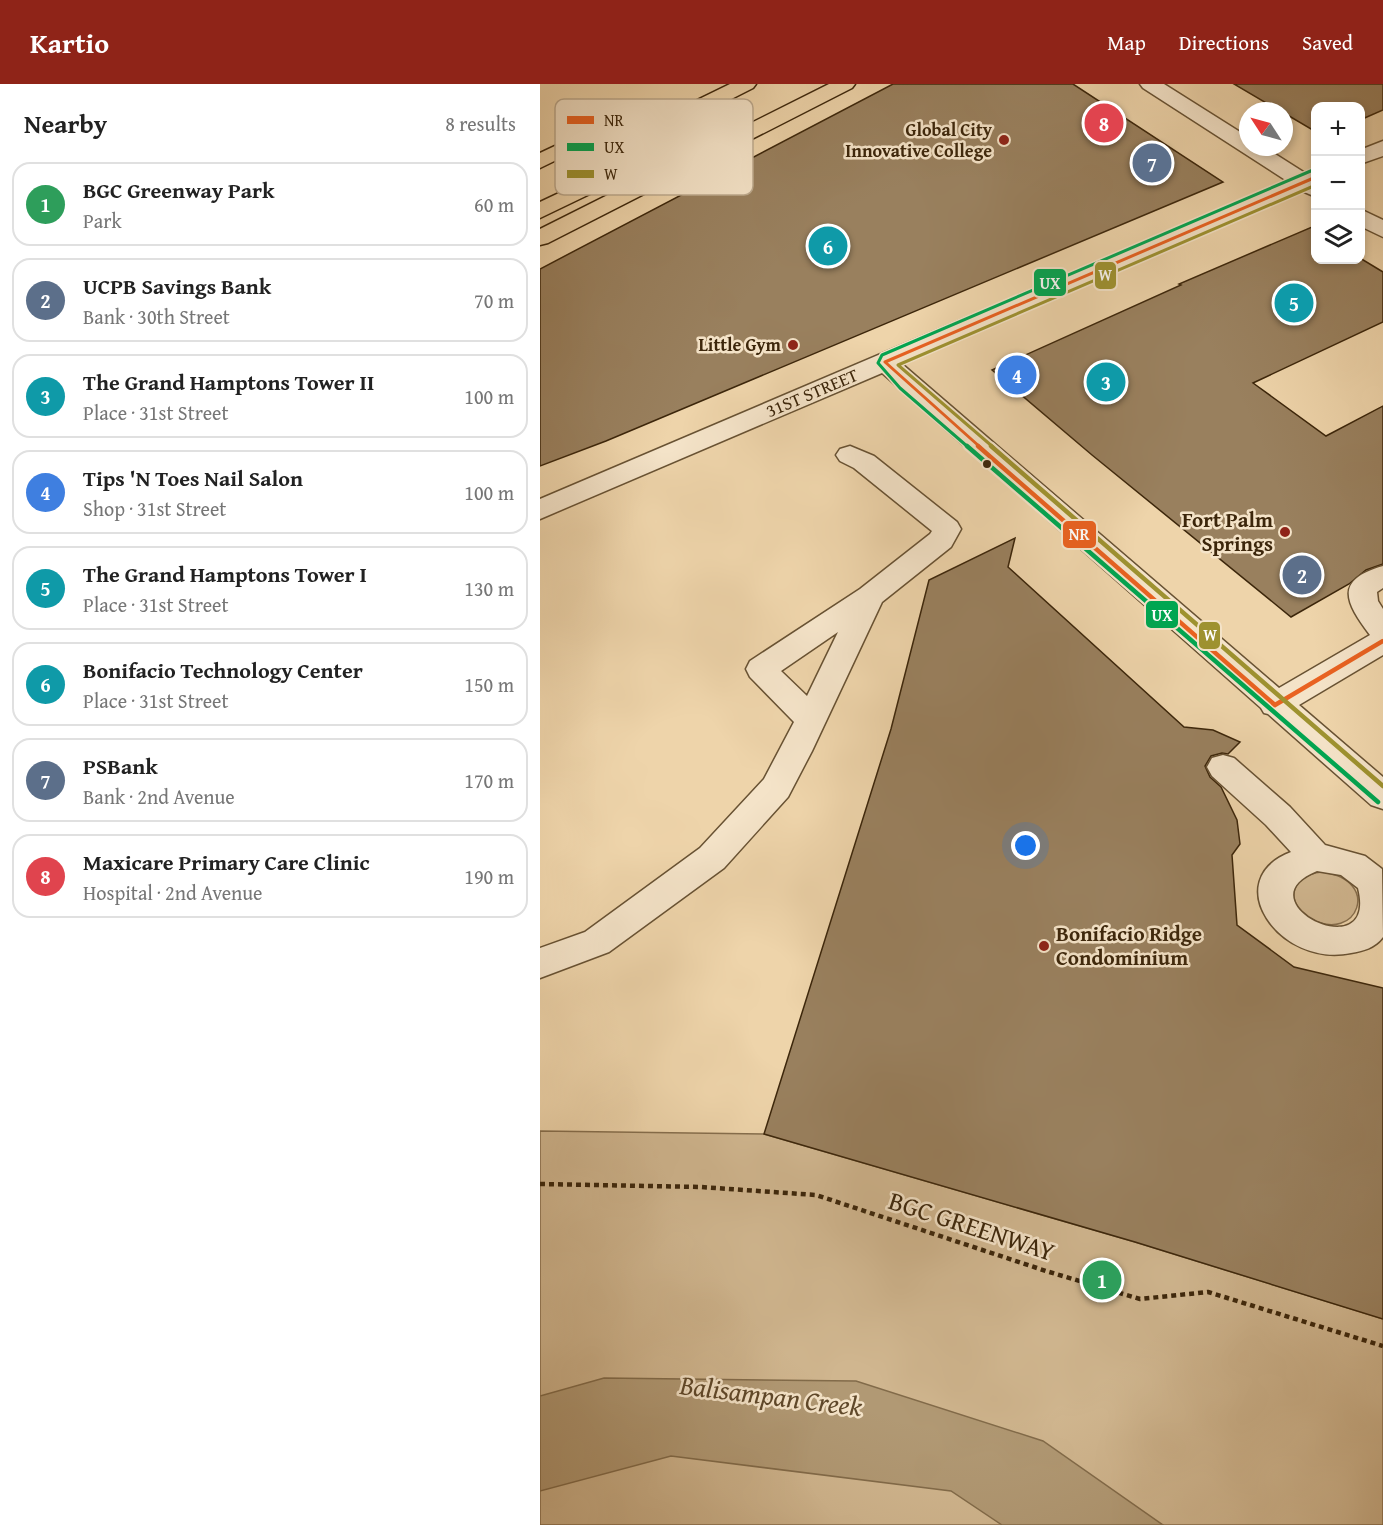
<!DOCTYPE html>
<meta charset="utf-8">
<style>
body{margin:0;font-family:"Gentium Book Plus",serif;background:#f2f2f2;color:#222}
.controls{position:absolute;right:18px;top:18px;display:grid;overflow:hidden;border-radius:12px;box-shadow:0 3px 9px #0003}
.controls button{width:54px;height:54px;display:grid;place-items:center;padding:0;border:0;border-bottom:2px solid #e0e0e0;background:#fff;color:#222;font:30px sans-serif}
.compass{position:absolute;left:699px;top:18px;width:54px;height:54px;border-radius:50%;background:#fff;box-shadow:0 3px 9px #0003;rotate:306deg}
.you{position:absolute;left:486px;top:762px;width:21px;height:21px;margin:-15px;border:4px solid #fff;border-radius:50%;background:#1a73e8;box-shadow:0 0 0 9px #1a73e833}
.badge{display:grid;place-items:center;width:39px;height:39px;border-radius:50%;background:#8f2418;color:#fff;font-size:20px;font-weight:700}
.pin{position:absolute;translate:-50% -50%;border:3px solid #fff;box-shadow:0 2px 6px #0006}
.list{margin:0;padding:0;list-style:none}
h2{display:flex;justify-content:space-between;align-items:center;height:78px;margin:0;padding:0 24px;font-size:26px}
h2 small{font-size:20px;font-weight:400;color:#767676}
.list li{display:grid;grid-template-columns:39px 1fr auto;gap:18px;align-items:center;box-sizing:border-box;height:84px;margin:0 12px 12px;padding:0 12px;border:2px solid #e0e0e0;border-radius:18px}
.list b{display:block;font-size:22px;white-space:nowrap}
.list p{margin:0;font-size:20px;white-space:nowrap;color:#767676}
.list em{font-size:20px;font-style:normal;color:#767676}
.icon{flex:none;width:33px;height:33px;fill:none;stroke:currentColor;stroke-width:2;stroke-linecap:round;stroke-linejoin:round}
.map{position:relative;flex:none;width:843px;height:1441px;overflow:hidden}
header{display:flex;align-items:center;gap:36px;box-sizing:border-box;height:84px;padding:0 30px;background:#8f2418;color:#fff}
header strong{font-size:28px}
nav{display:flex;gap:33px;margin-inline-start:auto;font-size:21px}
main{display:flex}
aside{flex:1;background:#fff}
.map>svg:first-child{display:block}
.green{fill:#d0b68f;stroke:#866e4d;stroke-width:1.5}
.water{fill:#b19974;stroke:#826b4a;stroke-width:1.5}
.building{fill:#99805e;stroke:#3c260b;stroke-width:1.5}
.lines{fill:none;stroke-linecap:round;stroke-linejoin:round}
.minor-casing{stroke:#685233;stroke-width:3}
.major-casing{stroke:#3c260b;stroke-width:3}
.path{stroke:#3c260b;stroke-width:4.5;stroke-dasharray:5 4;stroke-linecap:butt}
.minor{fill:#f4e3c8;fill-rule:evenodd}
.major{fill:#eed4aa;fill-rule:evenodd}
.bus-1-far1-casing{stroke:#f4e3c8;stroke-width:6}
.bus-1-casing{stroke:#f4e3c8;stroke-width:9}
.bus-2-far1-casing{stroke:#f4e3c8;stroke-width:6}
.bus-2-casing{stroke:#f4e3c8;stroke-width:9}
.bus-3-far1-casing{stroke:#f4e3c8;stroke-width:6}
.bus-3-casing{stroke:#f4e3c8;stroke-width:9}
.bus-1-far1{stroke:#e96221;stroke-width:3}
.bus-1{stroke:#e96221;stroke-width:4.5}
.bus-2-far1{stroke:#00a651;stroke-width:3}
.bus-2{stroke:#00a651;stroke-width:4.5}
.bus-3-far1{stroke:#9e9230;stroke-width:3}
.bus-3{stroke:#9e9230;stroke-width:4.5}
.poi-dot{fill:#8f2418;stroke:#f4e3c8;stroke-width:2}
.bus-dot{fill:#3c260b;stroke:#f4e3c8;stroke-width:2}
.labels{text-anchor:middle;stroke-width:5;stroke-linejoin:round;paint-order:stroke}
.far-poi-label{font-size:18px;font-weight:bold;fill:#3c260b;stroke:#f4e3c8;text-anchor:end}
.far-street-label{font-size:18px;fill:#3c260b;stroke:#f4e3c8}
.poi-label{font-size:21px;font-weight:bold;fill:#3c260b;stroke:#f4e3c8;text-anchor:end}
.near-street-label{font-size:26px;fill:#3c260b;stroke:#f4e3c8}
.near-water-label{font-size:27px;font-style:italic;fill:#5f482a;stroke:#f4e3c8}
.key{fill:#f4e3c8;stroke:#bdaa8f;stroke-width:1.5}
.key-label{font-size:16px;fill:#3c260b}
.line-badge{stroke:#f4e3c8;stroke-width:2}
.badge-label{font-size:16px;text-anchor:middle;font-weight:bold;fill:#fff}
</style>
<header>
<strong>Kartio</strong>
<nav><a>Map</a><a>Directions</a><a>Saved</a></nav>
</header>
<main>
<aside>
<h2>Nearby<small>8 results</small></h2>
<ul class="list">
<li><span class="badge" style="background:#2e9e5b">1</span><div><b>BGC Greenway Park</b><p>Park</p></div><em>60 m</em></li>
<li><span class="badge" style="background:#5c6f8a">2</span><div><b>UCPB Savings Bank</b><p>Bank · 30th Street</p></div><em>70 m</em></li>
<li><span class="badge" style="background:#0f9aa8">3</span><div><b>The Grand Hamptons Tower II</b><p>Place · 31st Street</p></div><em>100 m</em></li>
<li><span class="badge" style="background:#3f7fe0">4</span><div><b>Tips 'N Toes Nail Salon</b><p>Shop · 31st Street</p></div><em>100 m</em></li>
<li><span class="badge" style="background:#0f9aa8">5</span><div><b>The Grand Hamptons Tower I</b><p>Place · 31st Street</p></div><em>130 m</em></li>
<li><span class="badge" style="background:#0f9aa8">6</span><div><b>Bonifacio Technology Center</b><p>Place · 31st Street</p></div><em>150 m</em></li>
<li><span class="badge" style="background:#5c6f8a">7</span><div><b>PSBank</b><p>Bank · 2nd Avenue</p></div><em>170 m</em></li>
<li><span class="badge" style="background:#e0444e">8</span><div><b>Maxicare Primary Care Clinic</b><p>Hospital · 2nd Avenue</p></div><em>190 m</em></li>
</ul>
</aside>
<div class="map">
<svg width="843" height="1441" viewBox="0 0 843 1441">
<rect width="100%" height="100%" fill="#eed4aa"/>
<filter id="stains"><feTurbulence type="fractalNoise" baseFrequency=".00333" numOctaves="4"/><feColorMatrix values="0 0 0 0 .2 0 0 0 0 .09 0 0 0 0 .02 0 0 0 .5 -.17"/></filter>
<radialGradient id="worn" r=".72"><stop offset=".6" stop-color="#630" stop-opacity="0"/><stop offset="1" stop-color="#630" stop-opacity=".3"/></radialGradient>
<path class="green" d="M 782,788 C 843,796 817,860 771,835 C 764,831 758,825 755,818 C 749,799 768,789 782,788 Z
M 0,1047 L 224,1050 L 595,1158 L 843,1235 L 843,1441 L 0,1441 Z"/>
<path class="water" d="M 64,1294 L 316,1297 L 503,1357 L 623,1441 L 462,1441 L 411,1407 L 131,1372 L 0,1407 L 0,1312 Z"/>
<path class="building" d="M 353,0 L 533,0 L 683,98 L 66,357 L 0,382 L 0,185 Z
M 694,0 L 843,0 L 843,26 L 820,36 L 820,22 L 776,22 L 776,48 L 744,29 L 744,27 L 740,27 Z
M 772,143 L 776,145 L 776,176 L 820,174 L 843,188 L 843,238 L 713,299 L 786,352 L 843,322 L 843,480 L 826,486 L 809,500 L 751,533 L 552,371 L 452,286 L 641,201 L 639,200 Z
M 475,454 L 468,483 L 644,643 L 673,646 L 700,658 L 688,670 L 682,669 L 671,672 L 665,682 L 670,693 L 681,703 L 697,736 L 700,760 L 692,771 L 697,841 L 754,883 L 843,904 L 843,1235 L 595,1158 L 224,1050 L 351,645 L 389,496 Z"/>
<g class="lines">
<g class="minor-casing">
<path id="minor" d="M 600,0 L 624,0 L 708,53 L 708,63 L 724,63 L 765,89 L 776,86 L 776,113 L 762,107 L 362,280 L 739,604 L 830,551 C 805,518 794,496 843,482 L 843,504 L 837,508 L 838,517 L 843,525 L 843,571 L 759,621 L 843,693 L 843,725 L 831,721 L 728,630 L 724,629 L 721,624 L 342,289 L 0,435 L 0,415 L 747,97 L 603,4 Z
M 843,57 L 843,72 L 820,80 L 820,66 Z
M 820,125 L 843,136 L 843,153 L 820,142 Z
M 310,362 L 334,372 L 417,438 L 421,445 L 411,463 L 342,518 L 272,667 L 248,713 L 184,784 L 69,868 L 0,894 L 0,864 L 45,848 L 160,764 L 224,695 L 254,638 L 210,593 L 206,585 L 210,577 L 320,505 L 390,450 L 392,447 L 314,384 L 300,377 L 296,371 L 300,365 ZM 298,548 L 267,612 L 241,587 Z
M 683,671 L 694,674 L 750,723 L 785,761 L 825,772 L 842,785 L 843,853 C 835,864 823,867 811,869 C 740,884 678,796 751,768 L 726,741 L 672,692 L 667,683 L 672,674 ZM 777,787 L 801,791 L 818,804 C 839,886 699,818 777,787 Z"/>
</g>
<g class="major-casing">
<path id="major" d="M 190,0 L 216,0 L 213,4 L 89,67 L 81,69 L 73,67 L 70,62 L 73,57 Z
M 289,0 L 315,0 L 312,4 L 8,159 L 0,161 L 0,145 Z
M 104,20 L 111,22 L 115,26 L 111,30 L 0,84 L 0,69 Z
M 152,46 L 160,47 L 163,52 L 160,57 L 0,134 L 0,118 Z"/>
</g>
<path class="path" d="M 0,1100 L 161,1103 L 276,1111 L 506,1187 L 600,1215 L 668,1208 L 843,1262"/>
<use href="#minor" class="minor"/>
<use href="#major" class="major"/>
<g class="bus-1-far1-casing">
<path id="bus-1-far1" d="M 345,278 L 440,363
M 345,278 L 776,93"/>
</g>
<g class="bus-1-casing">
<path id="bus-1" d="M 438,362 L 735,621
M 735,621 L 843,557"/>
</g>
<g class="bus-2-far1-casing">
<path id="bus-2-far1" d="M 428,363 L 360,304 L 338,279 L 342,271 L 773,86"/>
</g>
<g class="bus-2-casing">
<path id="bus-2" d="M 427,362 L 838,718"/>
</g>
<g class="bus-3-far1-casing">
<path id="bus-3-far1" d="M 453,363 L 358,281 L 776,101"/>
</g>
<g class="bus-3-casing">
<path id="bus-3" d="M 451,362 L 843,702"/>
</g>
<use href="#bus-1-far1" class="bus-1-far1"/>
<use href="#bus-1" class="bus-1"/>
<use href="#bus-2-far1" class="bus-2-far1"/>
<use href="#bus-2" class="bus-2"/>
<use href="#bus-3-far1" class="bus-3-far1"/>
<use href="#bus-3" class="bus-3"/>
</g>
<g class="poi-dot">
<circle cx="464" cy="56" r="6"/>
<circle cx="253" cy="261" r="6"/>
<circle cx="745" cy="448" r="6"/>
<circle cx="504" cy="862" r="6"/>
</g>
<circle class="bus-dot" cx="447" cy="380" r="5"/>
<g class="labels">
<g class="far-poi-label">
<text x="452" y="52">Global City<tspan x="452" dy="21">Innovative College</tspan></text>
<text x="241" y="267">Little Gym</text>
</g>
<g class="far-street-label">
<text transform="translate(272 309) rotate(-23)" y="6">31ST STREET</text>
</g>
<g class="poi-label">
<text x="733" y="443">Fort Palm<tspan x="733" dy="24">Springs</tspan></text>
<text x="516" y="857" text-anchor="start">Bonifacio Ridge<tspan x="516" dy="24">Condominium</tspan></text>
</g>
<g class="near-street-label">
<text transform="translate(432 1142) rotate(18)" y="9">BGC GREENWAY</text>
</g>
<g class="near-water-label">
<text transform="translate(231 1312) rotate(7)" y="9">Balisampan Creek</text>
</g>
</g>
<rect x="15" y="15" width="198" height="96" rx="9" class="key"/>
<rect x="27" y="32" width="27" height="8" fill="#e96221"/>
<rect x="27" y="59" width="27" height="8" fill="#00a651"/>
<rect x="27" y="86" width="27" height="8" fill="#9e9230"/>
<g class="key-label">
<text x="64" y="42">NR</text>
<text x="64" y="69">UX</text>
<text x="64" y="96">W</text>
</g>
<g class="line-badge">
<rect x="554" y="177" width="23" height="29" rx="6" fill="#9e9230"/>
<rect x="493" y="184" width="34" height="29" rx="6" fill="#00a651"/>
<rect x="522" y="436" width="35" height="29" rx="6" fill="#e96221"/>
<rect x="605" y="516" width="34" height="29" rx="6" fill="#00a651"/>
<rect x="658" y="537" width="23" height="29" rx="6" fill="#9e9230"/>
</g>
<g class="badge-label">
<text x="565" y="197">W</text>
<text x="510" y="205">UX</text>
<text x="539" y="456">NR</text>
<text x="622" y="537">UX</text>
<text x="670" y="557">W</text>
</g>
<rect width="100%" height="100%" filter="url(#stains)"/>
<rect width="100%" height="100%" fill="url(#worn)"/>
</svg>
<div class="controls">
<button>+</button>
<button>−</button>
<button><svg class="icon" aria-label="layers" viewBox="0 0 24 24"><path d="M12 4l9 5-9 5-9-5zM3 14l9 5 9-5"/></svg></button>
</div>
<svg class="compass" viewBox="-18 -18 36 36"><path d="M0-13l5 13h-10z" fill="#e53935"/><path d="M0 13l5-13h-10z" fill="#767676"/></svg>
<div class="you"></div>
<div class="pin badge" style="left:562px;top:1196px;background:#2e9e5b">1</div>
<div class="pin badge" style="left:762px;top:491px;background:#5c6f8a">2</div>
<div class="pin badge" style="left:566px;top:298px;background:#0f9aa8">3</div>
<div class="pin badge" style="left:477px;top:291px;background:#3f7fe0">4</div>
<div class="pin badge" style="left:754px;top:219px;background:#0f9aa8">5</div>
<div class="pin badge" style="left:288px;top:162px;background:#0f9aa8">6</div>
<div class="pin badge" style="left:612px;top:79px;background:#5c6f8a">7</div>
<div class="pin badge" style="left:564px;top:39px;background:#e0444e">8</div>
</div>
</main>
